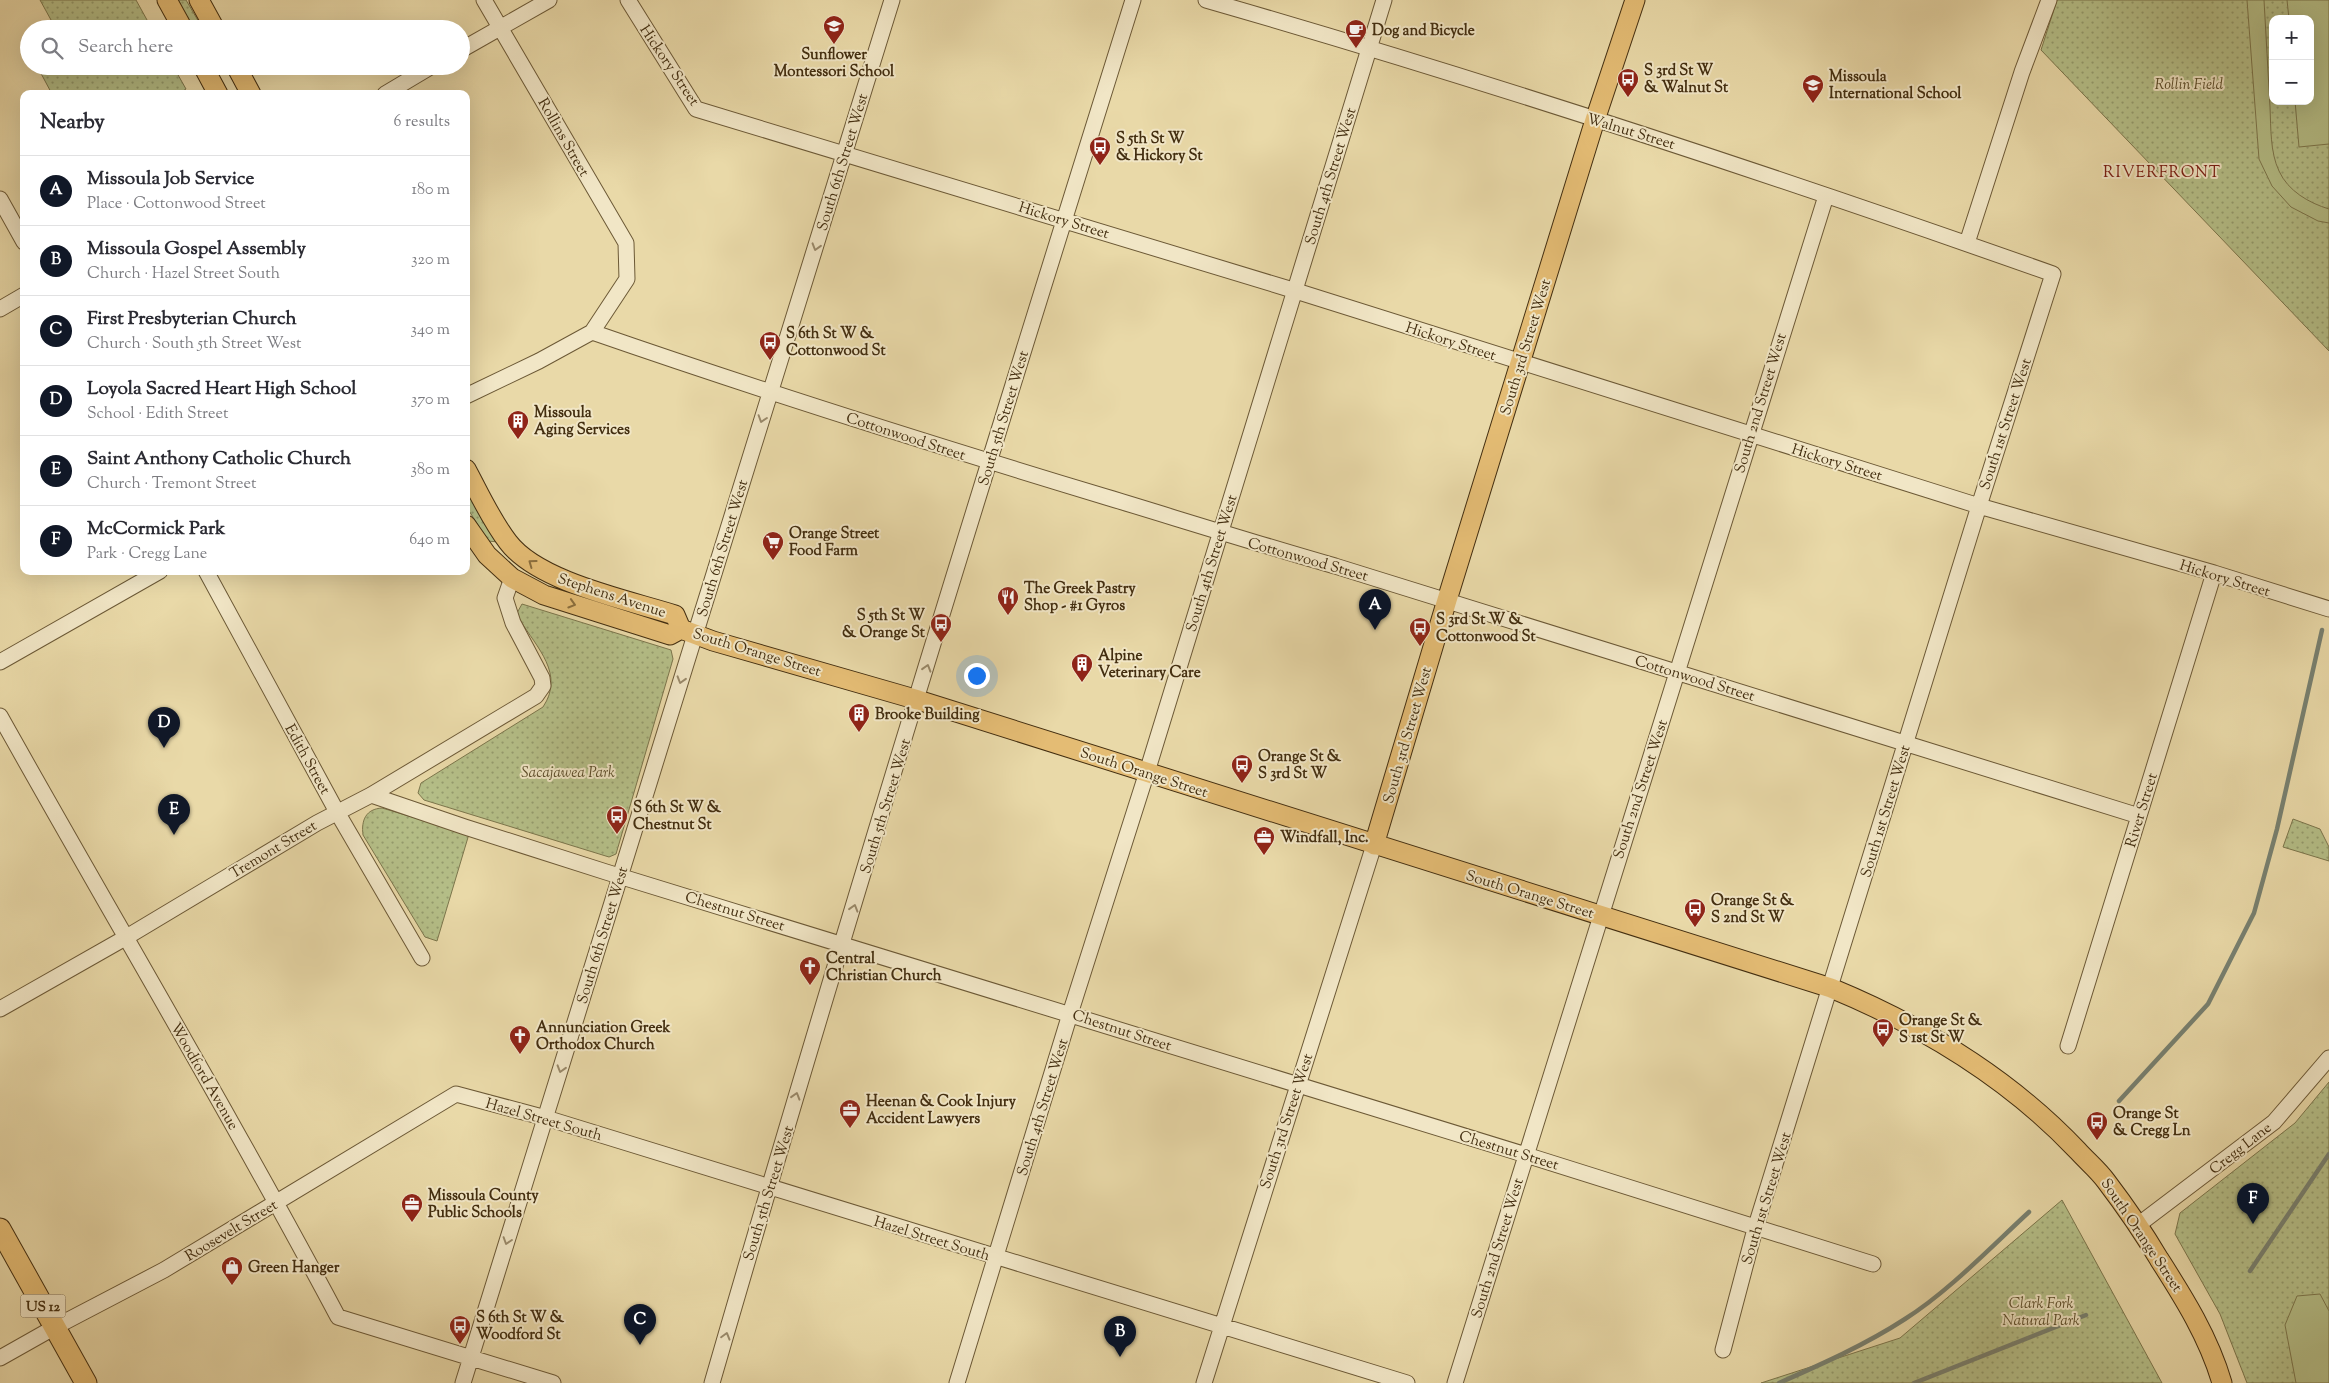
<!DOCTYPE html>
<meta charset="utf-8">
<style>
body{margin:0;font-family:"Sorts Mill Goudy",serif;background:#f7f7f7;color:#2b2b33}
.controls{position:absolute;right:15px;top:15px;display:grid;overflow:hidden;border-radius:10px;box-shadow:0 5px 20px #0002}
.controls button{width:45px;height:45px;display:grid;place-items:center;padding:0;border:0;border-bottom:1px solid #e1e1e2;background:#fff;color:#2b2b33;font:25px sans-serif}
.you{position:absolute;left:976px;top:675px;width:18px;height:18px;margin:-12px;border:4px solid #fff;border-radius:50%;background:#1a73e8;box-shadow:0 0 0 8px #1a73e833}
.badge{display:grid;place-items:center;width:32px;height:32px;border-radius:50%;background:#111827;color:#fff;font-size:16px;font-weight:700}
.pin{position:absolute;translate:-50% -41px;filter:drop-shadow(0 1px 2px #0008)}
.pin::after{content:'';position:absolute;top:26px;width:18px;height:15px;background:inherit;clip-path:polygon(0 0,100% 0,50% 100%)}
.list{margin:0;padding:0;list-style:none}
h2{display:flex;justify-content:space-between;align-items:center;height:65px;margin:0;padding:0 20px;font-size:21px}
h2 small{font-size:16px;font-weight:400;color:#7c7c81}
.list li{display:grid;grid-template-columns:32px 1fr auto;gap:15px;align-items:center;box-sizing:border-box;height:70px;padding:0 20px;border-top:1px solid #e1e1e2}
.list b{display:block;font-size:19px;white-space:nowrap}
.list p{margin:0;font-size:16px;white-space:nowrap;color:#7c7c81}
.list em{font-size:16px;font-style:normal;color:#7c7c81}
.icon{flex:none;width:28px;height:28px;fill:none;stroke:currentColor;stroke-width:2;stroke-linecap:round;stroke-linejoin:round}
.map{position:relative;flex:none;width:2329px;height:1383px;overflow:hidden}
.search{position:absolute;background:#fff;box-shadow:0 5px 20px #0002;left:20px;top:20px;width:450px;height:55px;display:flex;align-items:center;gap:12px;box-sizing:border-box;padding:0 18px;border-radius:28px;color:#7c7c81;font-size:19px}
.panel{position:absolute;background:#fff;box-shadow:0 5px 20px #0002;left:20px;top:90px;width:450px;height:485px;border-radius:10px}
.map>svg:first-child{display:block}
.green{fill:url(#green-dots);stroke:#7c764c;fill-rule:evenodd}
.pitch{fill:#b5bf88;stroke:#7c764c}
.lines{fill:none;stroke-linecap:round;stroke-linejoin:round}
.stream{stroke:#788171;stroke-width:4.5}
.minor-casing{stroke:#6c5936;stroke-width:17}
.major-casing{stroke:#432e10;stroke-width:21}
.highway-casing{stroke:#432e10;stroke-width:23}
.minor{stroke:#f1e6c6;stroke-width:15}
.major{stroke:#e4bc74;stroke-width:19}
.highway{stroke:#e4bc74;stroke-width:21}
.oneway{stroke:#9a8a6b}
.oneway2{stroke:#8b6e3d}
.labels{text-anchor:middle;stroke-width:4;stroke-linejoin:round;paint-order:stroke}
.shield{fill:#f1e6c6;stroke:#776547;stroke-width:1}
.shield-label{font-size:14px;font-weight:bold;fill:#432e10}
.poi-label{font-size:15px;font-weight:bold;fill:#432e10;stroke:#f1e6c6;text-anchor:start}
.street-label{font-size:15px;fill:#432e10;stroke:#f1e6c6}
.park-label{font-size:15px;font-style:italic;fill:#5a4b28;stroke:#f1e6c6}
.neighbourhood-label{font-size:16px;letter-spacing:1px;fill:#7a1f14;stroke:#f1e6c6}
</style>
<div class="map">
<svg width="2329" height="1383" viewBox="0 0 2329 1383">
<defs>
<pattern id="green-dots" width="8" height="8" patternUnits="userSpaceOnUse" patternTransform="scale(1.25)"><rect width="8" height="8" fill="#b5bf88"/><path d="M2 2h.1M6 6h.1" fill="none" stroke="#959c6e" stroke-width="1.8" stroke-linecap="round"/></pattern>
</defs>
<rect width="100%" height="100%" fill="#e9d9a8"/>
<filter id="stains"><feTurbulence type="fractalNoise" baseFrequency=".004" numOctaves="4"/><feColorMatrix values="0 0 0 0 .2 0 0 0 0 .09 0 0 0 0 .02 0 0 0 .5 -.17"/></filter>
<radialGradient id="worn" r=".72"><stop offset=".6" stop-color="#630" stop-opacity="0"/><stop offset="1" stop-color="#630" stop-opacity=".3"/></radialGradient>
<path class="green" d="M 40,0 L 136,0 L 152,29 L 56,29 Z
M 176,0 L 186,0 L 203,29 L 192,29 Z
M 2057,0 L 2329,0 L 2329,351 L 2041,50 ZM 2273,19 L 2310,19 L 2310,101 L 2273,101 Z
M 37,66 L 173,66 L 186,89 L 178,94 L 52,94 Z
M 466,486 L 498,542 L 488,541 L 466,506 Z
M 522,604 L 671,650 L 673,659 L 616,854 L 609,857 L 424,800 L 418,793 L 421,783 L 543,707 C 565,674 537,648 520,620 L 517,613 Z
M 382,808 L 469,834 L 437,941 L 425,937 L 363,835 C 361,820 366,809 382,808 Z
M 2293,819 L 2320,829 L 2329,847 L 2329,861 L 2283,847 Z
M 2329,1082 L 2329,1383 L 2247,1383 L 2220,1314 L 2175,1234 L 2180,1213 L 2295,1123 Z
M 2062,1200 L 2162,1383 L 1761,1383 L 1900,1338 Z"/>
<path class="pitch" d="M 2247,0 L 2264,0 C 2266,36 2268,71 2270,107 C 2271,128 2270,152 2279,171 C 2288,191 2309,203 2329,209 L 2329,223 L 2318,221 L 2291,207 L 2272,186 L 2259,159 Z
M 2287,0 L 2329,0 L 2329,144 L 2299,147 L 2295,101 L 2310,101 L 2310,19 L 2289,19 Z
M 2320,1294 L 2329,1311 L 2329,1383 L 2296,1383 L 2285,1325 L 2297,1296 Z"/>
<g class="lines">
<path class="stream" d="M 2119,1101 L 2208,1004 L 2254,913 L 2277,829 L 2322,630
M 2250,1271 L 2329,1154
M 1779,1383 C 1822,1364 1865,1345 1905,1319 C 1948,1292 1991,1247 2029,1212
M 1914,1383 L 2086,1315"/>
<g class="minor-casing">
<path id="minor" d="M 628,0 L 696,109 L 1296,291 L 1979,506 L 2214,573 L 2329,609
M 1206,0 C 1491,82 1773,175 2053,274 L 1979,506 L 1755,1229 L 1723,1350
M 461,50 L 549,0
M 385,94 L 432,66
M 0,199 L 24,242
M 1967,243 L 2022,72 L 2049,0
M 0,309 L 24,295
M 592,332 C 762,391 934,445 1106,497 C 1182,520 1258,544 1335,566 L 2139,816
M 466,396 L 539,361 L 592,332 L 627,279 L 626,243 L 484,0
M 206,571 L 337,812 L 422,958
M 0,662 L 160,571
M 0,716 C 112,916 230,1114 338,1317 L 553,1383
M 371,795 L 465,827 L 606,872 L 1526,1155 L 1873,1264
M 0,1009 L 125,938 L 317,823 L 371,795 L 536,696 L 543,686 L 542,678 L 513,623 L 505,598 L 512,578
M 2068,1046 L 2214,573
M 2138,1225 L 2274,1122 L 2329,1058
M 0,1358 L 55,1327 L 164,1270 L 456,1094 L 546,1118 L 1407,1383
M 463,1383 L 892,0
M 712,1383 C 846,920 989,460 1133,0
M 957,1383 L 1070,1014 L 1147,772 L 1384,0
M 1204,1383 L 1374,845
M 1455,1383 L 1826,196"/>
</g>
<g class="major-casing">
<path id="major" d="M 167,0 L 183,29
M 199,0 L 215,29
M 203,66 L 218,94
M 236,66 L 251,94
M 466,469 C 479,493 491,520 508,542 C 538,582 628,600 675,615 L 681,629
M 466,525 L 487,555 L 512,578 L 544,595 L 670,635 L 681,629
M 681,629 L 713,641 L 918,700 L 1831,988 C 1923,1026 2009,1078 2078,1151 C 2087,1161 2098,1170 2106,1181 C 2125,1206 2143,1232 2159,1259 C 2184,1298 2209,1338 2222,1383
M 1374,845 L 1447,600 L 1595,120 L 1635,0"/>
</g>
<g class="highway-casing">
<path id="highway" d="M 0,1229 L 86,1383"/>
</g>
<use href="#minor" class="minor"/>
<use href="#major" class="major"/>
<use href="#highway" class="highway"/>
</g>
<defs><path id="oneway-chevron" d="M-2-3.5L2.5 0L-2 3.5" fill="none" stroke-width="1.6" stroke-linecap="round" stroke-linejoin="round" transform="scale(1.25)"/></defs>
<g class="oneway">
<use href="#oneway-chevron" transform="translate(816 247) rotate(107)"/>
<use href="#oneway-chevron" transform="translate(762 419) rotate(108)"/>
<use href="#oneway-chevron" transform="translate(927 668) rotate(-73)"/>
<use href="#oneway-chevron" transform="translate(681 680) rotate(107)"/>
<use href="#oneway-chevron" transform="translate(854 908) rotate(-73)"/>
<use href="#oneway-chevron" transform="translate(561 1069) rotate(107)"/>
<use href="#oneway-chevron" transform="translate(796 1096) rotate(-73)"/>
<use href="#oneway-chevron" transform="translate(507 1241) rotate(108)"/>
<use href="#oneway-chevron" transform="translate(726 1336) rotate(-74)"/>
</g>
<g class="oneway2">
<use href="#oneway-chevron" transform="translate(532 563) rotate(-144)"/>
<use href="#oneway-chevron" transform="translate(572 604) rotate(17)"/>
</g>
<defs>
<g id="school-pin" transform="scale(1.125)"><path d="M0 17L-7.5 6A9.5 9.5 0 1 1 7.5 6Z" fill="#8f2418" stroke="#f1e6c6"/><path d="M0-5L7-2L0 1L-7-2ZM-4 1L0 2.5L4 1V4Q0 6-4 4Z" fill="#fff"/></g>
<g id="cafe-pin" transform="scale(1.125)"><path d="M0 17L-7.5 6A9.5 9.5 0 1 1 7.5 6Z" fill="#8f2418" stroke="#f1e6c6"/><path d="M-5.5-4.5H6V0H3Q3 3.5 0 3.5H-2.5Q-5.5 3.5-5.5 0ZM3-3.2v2h1.7v-2ZM-6 4.5H4V6H-6Z" fill="#fff"/></g>
<g id="bus-pin" transform="scale(1.125)"><path d="M0 17L-7.5 6A9.5 9.5 0 1 1 7.5 6Z" fill="#8f2418" stroke="#f1e6c6"/><path d="M-5-6H5V4H4V6H2V4H-2V6H-4V4H-5ZM-3.5-4V0h7V-4ZM-3.5 1.2v1.5H-2V1.2ZM2 1.2v1.5H3.5V1.2Z" fill="#fff"/></g>
<g id="building-pin" transform="scale(1.125)"><path d="M0 17L-7.5 6A9.5 9.5 0 1 1 7.5 6Z" fill="#8f2418" stroke="#f1e6c6"/><path d="M-4-6H4V6H1V3H-1V6H-4ZM-2.5-4.3h1.7v1.8h-1.7ZM.8-4.3h1.7v1.8H.8ZM-2.5-1h1.7V.8h-1.7ZM.8-1h1.7V.8H.8Z" fill="#fff"/></g>
<g id="supermarket-pin" transform="scale(1.125)"><path d="M0 17L-7.5 6A9.5 9.5 0 1 1 7.5 6Z" fill="#8f2418" stroke="#f1e6c6"/><path d="M-6-5.5h2.5l.6 2H6L4.5 2H-2.5L-4.4-4H-6ZM-1.5 3.2a1.3 1.3 0 1 0 .1 0ZM3 3.2a1.3 1.3 0 1 0 .1 0Z" fill="#fff"/></g>
<g id="restaurant-pin" transform="scale(1.125)"><path d="M0 17L-7.5 6A9.5 9.5 0 1 1 7.5 6Z" fill="#8f2418" stroke="#f1e6c6"/><path d="M-5-6h1v4h1v-4h1v4h1v-4h1v5L-1.5 .5V6h-2V.5L-5-1ZM5-6V6H3V1.5H1.5Q1.5-4 5-6Z" fill="#fff"/></g>
<g id="office-pin" transform="scale(1.125)"><path d="M0 17L-7.5 6A9.5 9.5 0 1 1 7.5 6Z" fill="#8f2418" stroke="#f1e6c6"/><path d="M-6-3h4V-5.5h4V-3h4V5H-6ZM-1-4.5V-3h2v-1.5ZM-6 0V1H6V0Z" fill="#fff"/></g>
<g id="church-pin" transform="scale(1.125)"><path d="M0 17L-7.5 6A9.5 9.5 0 1 1 7.5 6Z" fill="#8f2418" stroke="#f1e6c6"/><path d="M-1.2-6h2.4v3.5h3.3v2.4h-3.3V6h-2.4V-.1h-3.3v-2.4h3.3Z" fill="#fff"/></g>
<g id="shop-pin" transform="scale(1.125)"><path d="M0 17L-7.5 6A9.5 9.5 0 1 1 7.5 6Z" fill="#8f2418" stroke="#f1e6c6"/><path d="M-5-2.5h2.3a2.7 3.5 0 0 1 5.4 0H5L5.5 6h-11ZM-1.5-2.5h3a1.5 2.3 0 0 0-3 0Z" fill="#fff"/></g>
</defs>
<g fill-rule="evenodd">
<use href="#school-pin" x="834" y="26"/>
<use href="#cafe-pin" x="1356" y="30"/>
<use href="#bus-pin" x="1628" y="79"/>
<use href="#school-pin" x="1813" y="85"/>
<use href="#bus-pin" x="1100" y="147"/>
<use href="#bus-pin" x="770" y="342"/>
<use href="#building-pin" x="518" y="421"/>
<use href="#supermarket-pin" x="773" y="542"/>
<use href="#restaurant-pin" x="1008" y="597"/>
<use href="#bus-pin" x="941" y="624"/>
<use href="#bus-pin" x="1420" y="628"/>
<use href="#building-pin" x="1082" y="664"/>
<use href="#building-pin" x="859" y="714"/>
<use href="#bus-pin" x="1242" y="765"/>
<use href="#bus-pin" x="617" y="816"/>
<use href="#office-pin" x="1264" y="837"/>
<use href="#bus-pin" x="1695" y="909"/>
<use href="#church-pin" x="810" y="967"/>
<use href="#bus-pin" x="1883" y="1029"/>
<use href="#church-pin" x="520" y="1036"/>
<use href="#office-pin" x="850" y="1110"/>
<use href="#bus-pin" x="2097" y="1122"/>
<use href="#office-pin" x="412" y="1204"/>
<use href="#shop-pin" x="232" y="1267"/>
<use href="#bus-pin" x="460" y="1326"/>
</g>
<g class="labels">
<rect class="shield" x="20.5" y="1294.5" width="45" height="23" rx="4"/>
<g class="shield-label">
<text x="43" y="1311">US 12</text>
</g>
<g class="poi-label">
<text x="1372" y="35">Dog and Bicycle</text>
<text x="834" y="59" text-anchor="middle">Sunflower<tspan x="834" dy="17">Montessori School</tspan></text>
<text x="1644" y="75">S 3rd St W<tspan x="1644" dy="17">&amp; Walnut St</tspan></text>
<text x="1829" y="81">Missoula<tspan x="1829" dy="17">International School</tspan></text>
<text x="1116" y="143">S 5th St W<tspan x="1116" dy="17">&amp; Hickory St</tspan></text>
<text x="786" y="338">S 6th St W &amp;<tspan x="786" dy="17">Cottonwood St</tspan></text>
<text x="534" y="417">Missoula<tspan x="534" dy="17">Aging Services</tspan></text>
<text x="789" y="538">Orange Street<tspan x="789" dy="17">Food Farm</tspan></text>
<text x="1024" y="593">The Greek Pastry<tspan x="1024" dy="17">Shop - #1 Gyros</tspan></text>
<text x="925" y="620" text-anchor="end">S 5th St W<tspan x="925" dy="17">&amp; Orange St</tspan></text>
<text x="1436" y="624">S 3rd St W &amp;<tspan x="1436" dy="17">Cottonwood St</tspan></text>
<text x="1098" y="660">Alpine<tspan x="1098" dy="17">Veterinary Care</tspan></text>
<text x="875" y="719">Brooke Building</text>
<text x="1258" y="761">Orange St &amp;<tspan x="1258" dy="17">S 3rd St W</tspan></text>
<text x="633" y="812">S 6th St W &amp;<tspan x="633" dy="17">Chestnut St</tspan></text>
<text x="1280" y="842">Windfall, Inc.</text>
<text x="1711" y="905">Orange St &amp;<tspan x="1711" dy="17">S 2nd St W</tspan></text>
<text x="826" y="963">Central<tspan x="826" dy="17">Christian Church</tspan></text>
<text x="1899" y="1025">Orange St &amp;<tspan x="1899" dy="17">S 1st St W</tspan></text>
<text x="536" y="1032">Annunciation Greek<tspan x="536" dy="17">Orthodox Church</tspan></text>
<text x="866" y="1106">Heenan &amp; Cook Injury<tspan x="866" dy="17">Accident Lawyers</tspan></text>
<text x="2113" y="1118">Orange St<tspan x="2113" dy="17">&amp; Cregg Ln</tspan></text>
<text x="428" y="1200">Missoula County<tspan x="428" dy="17">Public Schools</tspan></text>
<text x="248" y="1272">Green Hanger</text>
<text x="476" y="1322">S 6th St W &amp;<tspan x="476" dy="17">Woodford St</tspan></text>
</g>
<g class="street-label">
<text transform="translate(670 65) rotate(56)" y="5">Hickory Street</text>
<text transform="translate(1631 131) rotate(17)" y="5">Walnut Street</text>
<text transform="translate(564 137) rotate(60)" y="5">Rollins Street</text>
<text transform="translate(842 162) rotate(-73)" y="5">South 6th Street West</text>
<text transform="translate(1330 176) rotate(-73)" y="5">South 4th Street West</text>
<text transform="translate(1064 220) rotate(17)" y="5">Hickory Street</text>
<text transform="translate(1451 341) rotate(18)" y="5">Hickory Street</text>
<text transform="translate(1525 347) rotate(-73)" y="5">South 3rd Street West</text>
<text transform="translate(1760 403) rotate(-73)" y="5">South 2nd Street West</text>
<text transform="translate(1003 418) rotate(-73)" y="5">South 5th Street West</text>
<text transform="translate(2005 424) rotate(-72)" y="5">South 1st Street West</text>
<text transform="translate(906 436) rotate(18)" y="5">Cottonwood Street</text>
<text transform="translate(1837 462) rotate(17)" y="5">Hickory Street</text>
<text transform="translate(722 548) rotate(-73)" y="5">South 6th Street West</text>
<text transform="translate(1308 559) rotate(16)" y="5">Cottonwood Street</text>
<text transform="translate(1211 563) rotate(-73)" y="5">South 4th Street West</text>
<text transform="translate(2225 578) rotate(17)" y="5">Hickory Street</text>
<text transform="translate(612 595) rotate(18)" y="5">Stephens Avenue</text>
<text transform="translate(757 652) rotate(17)" y="5">South Orange Street</text>
<text transform="translate(1695 678) rotate(17)" y="5">Cottonwood Street</text>
<text transform="translate(1407 735) rotate(-74)" y="5">South 3rd Street West</text>
<text transform="translate(308 759) rotate(61)" y="5">Edith Street</text>
<text transform="translate(1144 772) rotate(18)" y="5">South Orange Street</text>
<text transform="translate(1640 789) rotate(-72)" y="5">South 2nd Street West</text>
<text transform="translate(885 806) rotate(-73)" y="5">South 5th Street West</text>
<text transform="translate(2141 810) rotate(-73)" y="5">River Street</text>
<text transform="translate(1885 811) rotate(-73)" y="5">South 1st Street West</text>
<text transform="translate(273 849) rotate(-31)" y="5">Tremont Street</text>
<text transform="translate(1530 894) rotate(17)" y="5">South Orange Street</text>
<text transform="translate(735 911) rotate(17)" y="5">Chestnut Street</text>
<text transform="translate(602 935) rotate(-73)" y="5">South 6th Street West</text>
<text transform="translate(1122 1030) rotate(18)" y="5">Chestnut Street</text>
<text transform="translate(205 1076) rotate(60)" y="5">Woodford Avenue</text>
<text transform="translate(1042 1107) rotate(-73)" y="5">South 4th Street West</text>
<text transform="translate(544 1119) rotate(16)" y="5">Hazel Street South</text>
<text transform="translate(1286 1121) rotate(-72)" y="5">South 3rd Street West</text>
<text transform="translate(2240 1148) rotate(-38)" y="5">Cregg Lane</text>
<text transform="translate(1509 1150) rotate(17)" y="5">Chestnut Street</text>
<text transform="translate(768 1193) rotate(-73)" y="5">South 5th Street West</text>
<text transform="translate(1766 1198) rotate(-73)" y="5">South 1st Street West</text>
<text transform="translate(231 1230) rotate(-31)" y="5">Roosevelt Street</text>
<text transform="translate(2142 1235) rotate(56)" y="5">South Orange Street</text>
<text transform="translate(932 1238) rotate(17)" y="5">Hazel Street South</text>
<text transform="translate(1497 1248) rotate(-73)" y="5">South 2nd Street West</text>
</g>
<g class="park-label">
<text x="2189" y="89">Rollin Field</text>
<text x="568" y="777">Sacajawea Park</text>
<text x="2041" y="1308">Clark Fork<tspan x="2041" dy="17">Natural Park</tspan></text>
</g>
<g class="neighbourhood-label">
<text x="2162" y="177">RIVERFRONT</text>
</g>
</g>
<rect width="100%" height="100%" filter="url(#stains)"/>
<rect width="100%" height="100%" fill="url(#worn)"/>
</svg>
<div class="controls">
<button>+</button>
<button>−</button>
</div>
<div class="you"></div>
<div class="pin badge" style="left:1375px;top:630px">A</div>
<div class="pin badge" style="left:1120px;top:1357px">B</div>
<div class="pin badge" style="left:640px;top:1345px">C</div>
<div class="pin badge" style="left:164px;top:748px">D</div>
<div class="pin badge" style="left:174px;top:835px">E</div>
<div class="pin badge" style="left:2253px;top:1224px">F</div>
<div class="search"><svg class="icon" aria-label="search" viewBox="0 0 24 24"><circle cx="10" cy="10" r="6"/><path d="M15 15l6 6"/></svg>Search here</div>
<section class="panel">
<h2>Nearby<small>6 results</small></h2>
<ul class="list">
<li><span class="badge">A</span><div><b>Missoula Job Service</b><p>Place · Cottonwood Street</p></div><em>180 m</em></li>
<li><span class="badge">B</span><div><b>Missoula Gospel Assembly</b><p>Church · Hazel Street South</p></div><em>320 m</em></li>
<li><span class="badge">C</span><div><b>First Presbyterian Church</b><p>Church · South 5th Street West</p></div><em>340 m</em></li>
<li><span class="badge">D</span><div><b>Loyola Sacred Heart High School</b><p>School · Edith Street</p></div><em>370 m</em></li>
<li><span class="badge">E</span><div><b>Saint Anthony Catholic Church</b><p>Church · Tremont Street</p></div><em>380 m</em></li>
<li><span class="badge">F</span><div><b>McCormick Park</b><p>Park · Cregg Lane</p></div><em>640 m</em></li>
</ul>
</section>
</div>
